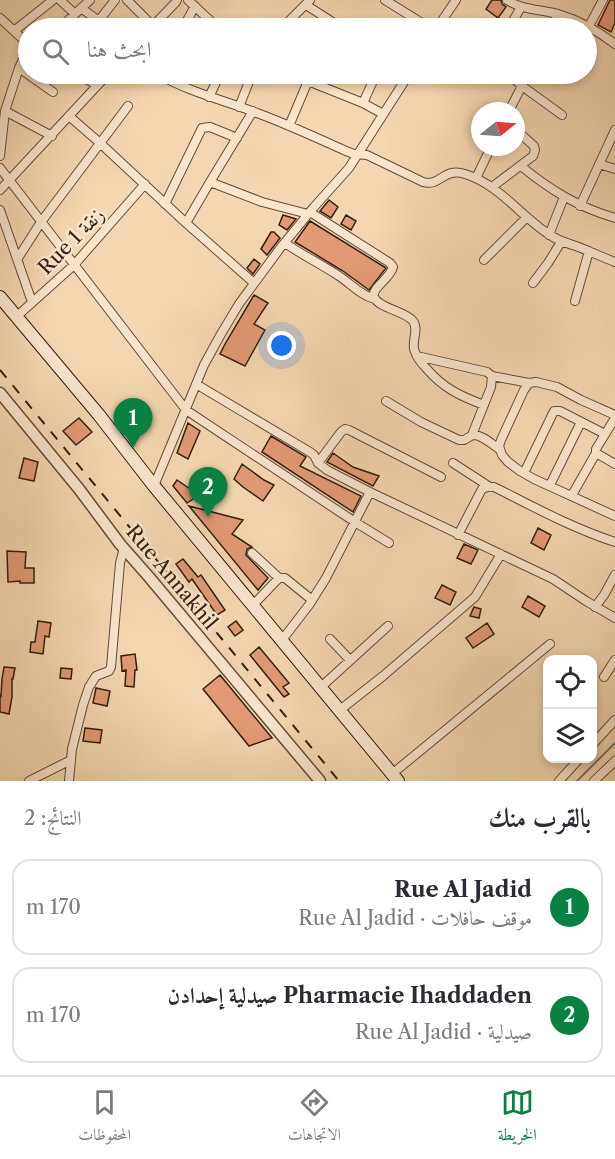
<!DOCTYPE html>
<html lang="ar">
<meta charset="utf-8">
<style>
body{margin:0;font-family:"Libre Caslon Text",Amiri,serif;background:#f7f7f7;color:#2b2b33;direction:rtl}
.controls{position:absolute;right:18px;bottom:18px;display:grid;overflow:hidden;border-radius:12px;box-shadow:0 3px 9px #0003}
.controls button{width:54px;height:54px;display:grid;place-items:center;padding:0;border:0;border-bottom:2px solid #e1e1e2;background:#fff;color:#2b2b33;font:30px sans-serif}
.compass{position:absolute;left:471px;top:102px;width:54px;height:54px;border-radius:50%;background:#fff;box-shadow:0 3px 9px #0003;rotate:73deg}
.you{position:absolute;left:282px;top:346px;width:21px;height:21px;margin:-15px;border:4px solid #fff;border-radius:50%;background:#1a73e8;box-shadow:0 0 0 9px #1a73e833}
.badge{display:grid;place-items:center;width:39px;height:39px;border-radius:50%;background:#0b8043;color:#fff;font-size:20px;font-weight:700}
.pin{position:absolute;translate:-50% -50px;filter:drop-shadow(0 2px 3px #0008)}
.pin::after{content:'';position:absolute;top:32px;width:21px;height:18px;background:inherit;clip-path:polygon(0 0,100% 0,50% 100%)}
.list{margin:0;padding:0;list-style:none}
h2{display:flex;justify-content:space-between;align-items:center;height:78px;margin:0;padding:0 24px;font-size:26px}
h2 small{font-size:20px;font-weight:400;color:#7c7c81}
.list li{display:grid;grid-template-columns:39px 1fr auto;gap:18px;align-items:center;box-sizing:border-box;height:96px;margin:0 12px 12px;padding:0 12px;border:2px solid #e1e1e2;border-radius:18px}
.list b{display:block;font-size:22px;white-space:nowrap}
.list p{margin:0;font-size:20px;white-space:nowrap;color:#7c7c81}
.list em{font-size:20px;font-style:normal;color:#7c7c81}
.icon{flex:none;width:33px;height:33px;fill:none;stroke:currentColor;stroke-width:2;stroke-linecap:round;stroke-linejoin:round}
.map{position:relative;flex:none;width:615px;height:781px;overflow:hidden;direction:ltr}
.search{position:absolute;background:#fff;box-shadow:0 3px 9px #0003;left:18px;right:18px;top:18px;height:66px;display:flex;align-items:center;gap:15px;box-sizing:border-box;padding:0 21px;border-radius:33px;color:#7c7c81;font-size:22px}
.sheet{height:294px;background:#fff}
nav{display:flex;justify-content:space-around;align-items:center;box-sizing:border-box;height:84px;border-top:2px solid #e1e1e2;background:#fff;font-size:16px;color:#7c7c81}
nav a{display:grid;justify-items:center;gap:3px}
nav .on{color:#0b8043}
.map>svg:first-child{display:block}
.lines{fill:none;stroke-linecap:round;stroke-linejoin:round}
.stream{stroke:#747a73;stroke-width:2}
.building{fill:#e39a74;stroke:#341f11;stroke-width:1.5}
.minor-casing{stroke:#644d39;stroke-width:10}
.tertiary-casing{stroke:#644d39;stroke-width:13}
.secondary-casing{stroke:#341f11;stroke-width:14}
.minor{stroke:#f8e5cc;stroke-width:8}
.tertiary{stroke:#f8e5cc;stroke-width:10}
.secondary{stroke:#f8e5cc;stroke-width:12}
.rail{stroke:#341f11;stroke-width:2;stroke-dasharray:10 10;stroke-linecap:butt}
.labels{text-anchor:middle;stroke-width:5;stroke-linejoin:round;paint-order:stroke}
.street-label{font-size:20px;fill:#341f11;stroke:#f8e5cc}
</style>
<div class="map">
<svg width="615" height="781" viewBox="0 0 615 781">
<rect width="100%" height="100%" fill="#f4d7b0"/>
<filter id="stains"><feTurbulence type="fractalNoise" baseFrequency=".00333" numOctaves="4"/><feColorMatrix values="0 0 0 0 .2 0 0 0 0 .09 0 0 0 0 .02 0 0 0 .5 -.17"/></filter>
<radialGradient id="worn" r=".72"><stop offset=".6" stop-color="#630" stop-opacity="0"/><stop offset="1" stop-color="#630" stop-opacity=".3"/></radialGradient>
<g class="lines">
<path class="stream" d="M 577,781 L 615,743"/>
</g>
<path class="building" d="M 492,0 L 501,0 L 502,4 L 506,7 L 498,18 L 486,9 Z
M 610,0 L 615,0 L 615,23 L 611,32 L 598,25 Z
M 329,200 L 338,207 L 331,218 L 320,211 Z
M 283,215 L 296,219 L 287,230 L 279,225 Z
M 346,215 L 356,221 L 351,230 L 341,224 Z
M 310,221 L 386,268 L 369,290 L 343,271 L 295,242 Z
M 271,232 L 274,232 L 280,238 L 267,255 L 261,249 Z
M 254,259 L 260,264 L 253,274 L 247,268 Z
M 254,295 L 268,303 L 254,324 L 265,330 L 245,366 L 220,354 L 225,344 Z
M 79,418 L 92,432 L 76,445 L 63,431 Z
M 188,423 L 200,431 L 188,459 L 177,453 Z
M 271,436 L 306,457 L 300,466 L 361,496 L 353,512 L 262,452 Z
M 333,453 L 353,467 L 379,476 L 373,486 L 327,462 Z
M 24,458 L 38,462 L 34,481 L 19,478 Z
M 242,464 L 264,480 L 274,485 L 263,501 L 243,487 L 234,479 Z
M 177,480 L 199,495 L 187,503 L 173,486 Z
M 189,506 L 243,520 L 232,534 L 252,547 L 247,549 L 246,555 L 268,578 L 258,590 Z
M 538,528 L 551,535 L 544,550 L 531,543 Z
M 464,544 L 478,550 L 471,564 L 457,558 Z
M 7,551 L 26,552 L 25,568 L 34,568 L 34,583 L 20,583 L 20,581 L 8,582 Z
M 183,559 L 198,577 L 201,575 L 225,610 L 217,615 L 192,579 L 189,582 L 176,564 Z
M 442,585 L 456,592 L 450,605 L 435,598 Z
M 528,596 L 545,606 L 539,617 L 522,607 Z
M 474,607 L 481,609 L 479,618 L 470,616 Z
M 38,621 L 51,623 L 49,637 L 45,636 L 43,654 L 30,652 L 31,642 L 35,642 Z
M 236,621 L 243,630 L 235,636 L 228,627 Z
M 487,623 L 494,634 L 473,648 L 466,638 Z
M 259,647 L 289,683 L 283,687 L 289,694 L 284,697 L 250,655 Z
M 135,654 L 137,670 L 135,670 L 134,687 L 125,686 L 126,670 L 122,671 L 121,656 Z
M 4,667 L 15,668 L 13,679 L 12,679 L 12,697 L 9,714 L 0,712 L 0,695 L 1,696 L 2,679 Z
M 61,668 L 72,669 L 71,679 L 60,678 Z
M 220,675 L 272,738 L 249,746 L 203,689 Z
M 96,688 L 110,691 L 107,706 L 93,703 Z
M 85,728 L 102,730 L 100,743 L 83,741 Z"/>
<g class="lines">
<g class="minor-casing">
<path id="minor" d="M 60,0 L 75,14
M 127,0 L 153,26
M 188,0 L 218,28
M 385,0 L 430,28
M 507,0 C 524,11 543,9 561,15 C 581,21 599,32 615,44
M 306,5 L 342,28
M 81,8 L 99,21
M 0,18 L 28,44
M 589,26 L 603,0
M 60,28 L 90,0
M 93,28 L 115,0
M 151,28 L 176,2 L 177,0
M 183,28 L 195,6
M 282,28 L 310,0
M 437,28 L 456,0
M 509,28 L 521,7
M 551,28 L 558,14
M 14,31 L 53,0
M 19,68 L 53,92
M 75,74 L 98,85
M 158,74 C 189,92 223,100 257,113 C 287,124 317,138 346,151 L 354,154 L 367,155 L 423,182 C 441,187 443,167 465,174 C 498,184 519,214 547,233 C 556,240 566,243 576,246 C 589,251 602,257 615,262
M 509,74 L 522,86 L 562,115
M 209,97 L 220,74
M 363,103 L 373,81 L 373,78 L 367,74
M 239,107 L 252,74
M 5,111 L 52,136
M 509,111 L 528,74
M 69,116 L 100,143 L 186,223 L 254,283
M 289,126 L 308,81 L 363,103 L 383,114
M 0,156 L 5,111 L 19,68 L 28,49
M 599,164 L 615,169
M 521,166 C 550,190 578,207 615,218
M 0,168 L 186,410 L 355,522 L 389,543
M 476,178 L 491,147
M 210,182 L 262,202 L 308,214
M 492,187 L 533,156 L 535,150 L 534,146 L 516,130
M 0,190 L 108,74
M 165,204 L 202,128 L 210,127 L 237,138
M 580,206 L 615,130
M 0,210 L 32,302
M 310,212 L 390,263 L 393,267 C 390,279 371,288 374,297 C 378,308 405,311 413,321 C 419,329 412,340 414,349 C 416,356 421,363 426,368 C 443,388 460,396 484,405
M 186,223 L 210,182 L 253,111
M 549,235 L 564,197
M 285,243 C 302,255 321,264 339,276 C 350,283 361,296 375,299
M 18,258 L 41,222 L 128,106
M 484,260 L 526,218
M 533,283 L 548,263 L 561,242
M 575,301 L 589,251
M 16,317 L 74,265 L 145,184
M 417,356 L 487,372 L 492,376 L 491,387 L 472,435
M 492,376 L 529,383 L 536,382 L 557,387 L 581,400 L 615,415
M 529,383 L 524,390 L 501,440 L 499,446 L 502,455 L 508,462 L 520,471 L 534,479 L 615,516
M 196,384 L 310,452 L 314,455 L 318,463 L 327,470 L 370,492 L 553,579 L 586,601 L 615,618
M 386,401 L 421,422 L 459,440 L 464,440 C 466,439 470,436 473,435 C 481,434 493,445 499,449
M 596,453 L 615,464
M 318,463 L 341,432 L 345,429 L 349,430 L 441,477
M 453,463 L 490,487
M 524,473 L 554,411 L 560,411 L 605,434
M 550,485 L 581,422
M 154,486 L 204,365 L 221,334 L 239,304 L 281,247 L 314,207 L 349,168 L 409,74
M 572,495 L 596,453 L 596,449 L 615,418
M 458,535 L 482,489 L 487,487 L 494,487 C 534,507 572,528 615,542
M 252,553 L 279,578
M 253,605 L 279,578 L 285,578 L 312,600
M 595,607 L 604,595 L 615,575
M 330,639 L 350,660
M 282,640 L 309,605 L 326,578 L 370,492
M 604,677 L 615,660
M 321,687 L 388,626
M 340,710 L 383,676 L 475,597 L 501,554
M 592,745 L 615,720
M 392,774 L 550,644
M 29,781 L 71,760
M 69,781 L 72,749 L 83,705 L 89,687 L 96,676 L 109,671 L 111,667 L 120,563 L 124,548
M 559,781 L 580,758
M 594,781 L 615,761"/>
</g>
<g class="tertiary-casing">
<path id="tertiary" d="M 0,393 L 79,489 L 120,544 L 149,577 L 320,781"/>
</g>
<g class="secondary-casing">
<path id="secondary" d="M 0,297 L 99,415 L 154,486 L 398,781"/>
</g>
<use href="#minor" class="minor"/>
<use href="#tertiary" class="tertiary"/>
<use href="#secondary" class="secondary"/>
<path class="rail" d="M 0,370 L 339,781"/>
</g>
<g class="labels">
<g class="street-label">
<text transform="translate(71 241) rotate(-46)" y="7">Rue 1 زنقة</text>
<text transform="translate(172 577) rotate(50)" y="7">Rue Annakhil</text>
</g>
</g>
<rect width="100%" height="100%" filter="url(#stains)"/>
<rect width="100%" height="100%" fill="url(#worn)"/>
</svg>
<div class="controls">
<button><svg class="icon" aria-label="locate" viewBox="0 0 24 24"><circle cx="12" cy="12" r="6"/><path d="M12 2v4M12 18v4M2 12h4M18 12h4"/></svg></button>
<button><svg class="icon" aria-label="layers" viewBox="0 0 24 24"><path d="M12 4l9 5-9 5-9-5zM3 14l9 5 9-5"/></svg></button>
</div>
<svg class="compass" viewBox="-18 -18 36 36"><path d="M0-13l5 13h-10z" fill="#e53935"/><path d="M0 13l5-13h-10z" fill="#7c7c81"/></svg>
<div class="you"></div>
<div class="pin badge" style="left:133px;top:448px">1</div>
<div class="pin badge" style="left:208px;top:517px">2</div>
<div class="search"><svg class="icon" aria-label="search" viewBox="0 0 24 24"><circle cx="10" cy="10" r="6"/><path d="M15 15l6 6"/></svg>ابحث هنا</div>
</div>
<section class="sheet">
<h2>بالقرب منك<small>النتائج: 2</small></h2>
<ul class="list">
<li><span class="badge">1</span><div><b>Rue Al Jadid</b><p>موقف حافلات · Rue Al Jadid</p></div><em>170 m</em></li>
<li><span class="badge">2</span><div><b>Pharmacie Ihaddaden صيدلية إحدادن</b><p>صيدلية · Rue Al Jadid</p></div><em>170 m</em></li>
</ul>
</section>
<nav>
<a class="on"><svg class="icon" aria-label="map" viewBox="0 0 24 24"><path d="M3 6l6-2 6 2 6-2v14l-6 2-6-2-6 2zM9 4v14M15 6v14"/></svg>الخريطة</a>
<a><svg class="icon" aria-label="directions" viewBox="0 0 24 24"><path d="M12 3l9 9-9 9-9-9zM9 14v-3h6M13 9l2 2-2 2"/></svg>الاتجاهات</a>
<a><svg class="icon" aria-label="saved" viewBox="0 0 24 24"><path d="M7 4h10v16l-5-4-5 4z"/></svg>المحفوظات</a>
</nav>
